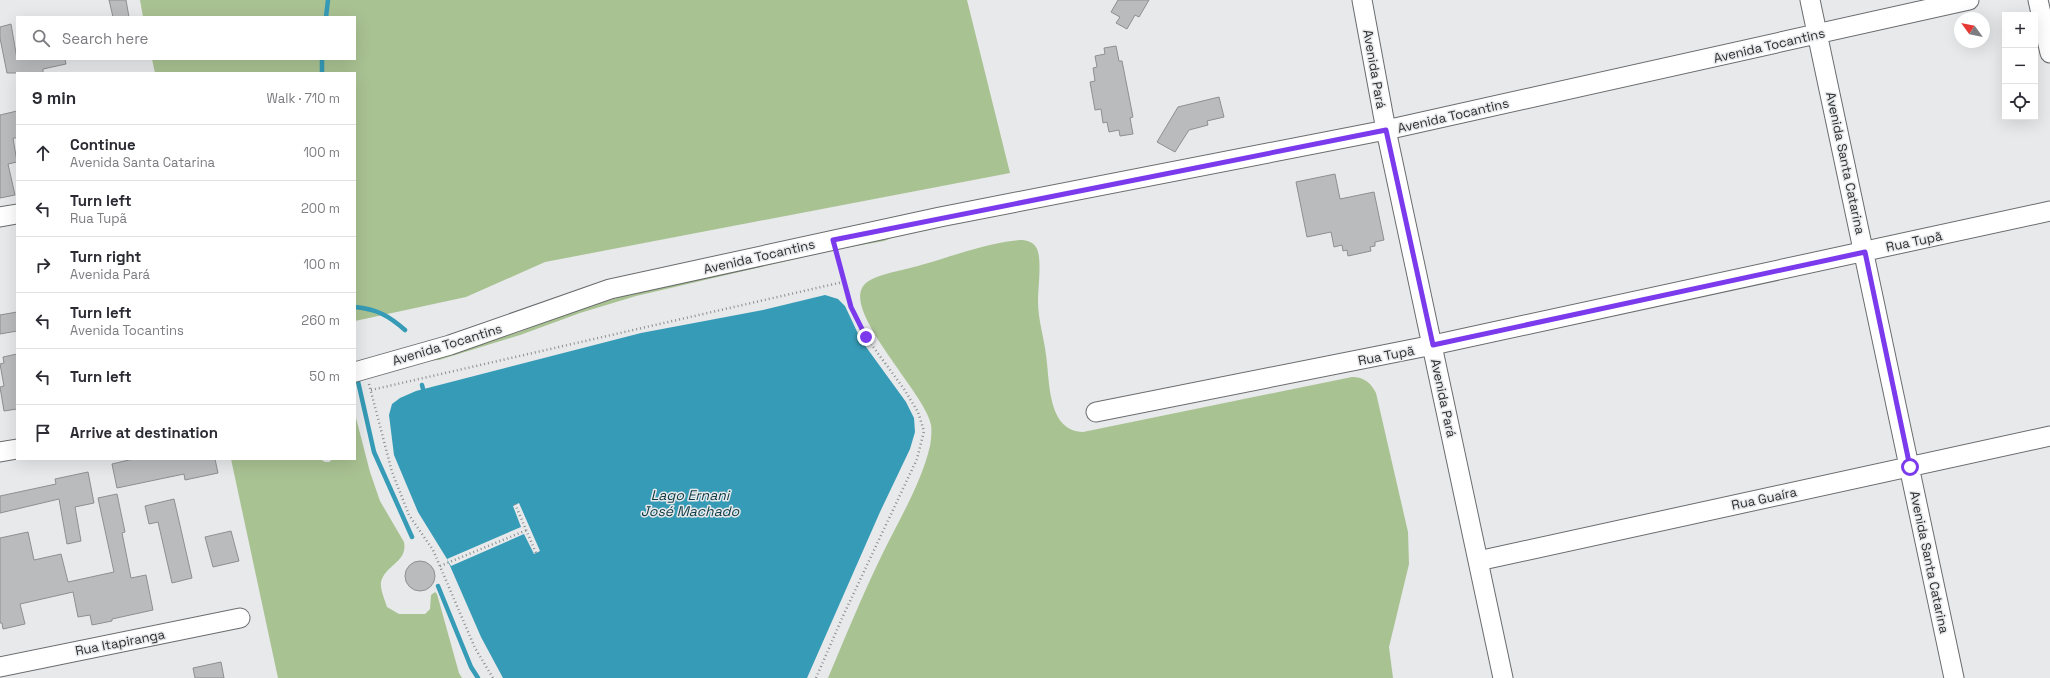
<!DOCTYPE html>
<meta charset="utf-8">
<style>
body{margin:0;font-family:"Space Grotesk",sans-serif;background:#f2f2f3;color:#2b2b33}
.controls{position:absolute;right:12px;top:12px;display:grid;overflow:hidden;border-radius:0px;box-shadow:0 4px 16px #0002}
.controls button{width:36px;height:36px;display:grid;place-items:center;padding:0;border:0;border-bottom:1px solid #e1e1e2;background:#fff;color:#2b2b33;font:20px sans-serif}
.compass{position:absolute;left:1954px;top:12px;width:36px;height:36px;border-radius:50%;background:#fff;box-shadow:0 4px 16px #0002;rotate:303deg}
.stop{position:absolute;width:12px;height:12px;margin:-9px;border:3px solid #7c3aed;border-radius:50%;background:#fff}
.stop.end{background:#7c3aed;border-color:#fff;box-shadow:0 1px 4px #0008}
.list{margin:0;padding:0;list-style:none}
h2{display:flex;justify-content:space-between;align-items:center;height:52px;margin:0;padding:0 16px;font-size:17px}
h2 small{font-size:13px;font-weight:400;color:#7c7c81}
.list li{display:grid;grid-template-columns:26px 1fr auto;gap:12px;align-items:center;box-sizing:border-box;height:56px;padding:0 16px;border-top:1px solid #e1e1e2}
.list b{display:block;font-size:15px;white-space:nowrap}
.list p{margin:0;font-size:13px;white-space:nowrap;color:#7c7c81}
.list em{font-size:13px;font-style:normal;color:#7c7c81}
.icon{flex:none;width:22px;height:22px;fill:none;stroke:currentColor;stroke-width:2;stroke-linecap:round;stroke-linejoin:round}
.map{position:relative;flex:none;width:2050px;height:678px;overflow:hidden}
.search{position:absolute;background:#fff;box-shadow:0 4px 16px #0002;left:16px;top:16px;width:340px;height:44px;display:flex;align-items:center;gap:10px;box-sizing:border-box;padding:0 14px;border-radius:0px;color:#7c7c81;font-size:15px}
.panel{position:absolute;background:#fff;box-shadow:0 4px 16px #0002;left:16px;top:72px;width:340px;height:388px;border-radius:0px}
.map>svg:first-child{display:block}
.green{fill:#a9c292}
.water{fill:#369bb6}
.pier{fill:#e7e9eb}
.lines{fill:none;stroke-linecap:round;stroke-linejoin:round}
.stream{stroke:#369bb6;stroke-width:4.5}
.building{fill:#b9bbbd;stroke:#8d8f91}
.minor-casing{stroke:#6a6c6e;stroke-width:21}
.path{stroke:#8c8e8f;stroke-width:2.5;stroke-dasharray:1 3;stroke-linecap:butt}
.minor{stroke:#fff;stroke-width:19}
.route{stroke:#7c3aed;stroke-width:5}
.labels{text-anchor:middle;stroke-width:3;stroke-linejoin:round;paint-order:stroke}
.street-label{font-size:13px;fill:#2c2d2e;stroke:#e7e9eb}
.water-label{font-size:14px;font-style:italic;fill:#0c3a46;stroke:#e7e9eb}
</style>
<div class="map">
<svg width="2050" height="678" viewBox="0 0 2050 678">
<rect width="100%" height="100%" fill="#e7e9eb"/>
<path class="green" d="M 140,0 L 967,0 L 1010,173 L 545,262 L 466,297 L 355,321 L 355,73 L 155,73 L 152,59 L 355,59 L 355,17 L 143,17 Z
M 904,233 L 884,241 L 839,249 L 636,296 L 580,313 L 520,335 L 439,360 L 422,361 L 519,332 L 579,309 L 634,293 Z
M 1020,240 C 1027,240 1034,242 1037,249 C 1042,260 1038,288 1038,301 C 1038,320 1044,337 1046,355 C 1050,381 1047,431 1083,432 L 1352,377 C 1364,377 1371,383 1376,393 L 1408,532 L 1409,564 L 1389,647 L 1393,678 L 828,678 C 845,638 861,598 880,559 C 897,523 921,485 930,446 C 931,440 932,431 931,425 C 927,395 841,311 864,285 C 873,274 906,270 921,265 C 954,256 985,243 1020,240 Z
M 355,414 L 370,472 L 380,501 L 404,542 C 408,562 385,565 381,582 C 380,590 385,600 387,607 L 399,614 L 425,614 L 430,609 L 431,595 L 435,592 L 437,594 L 459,673 L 462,678 L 278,678 L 231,459 L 320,459 L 325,462 L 329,462 L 333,459 L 355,459 Z"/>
<path class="water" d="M 825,295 L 838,299 L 845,306 L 861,340 L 906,402 L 914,418 L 915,432 L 910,449 L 880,512 L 807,678 L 503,678 L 481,637 L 447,559 L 418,512 L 394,455 L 389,415 L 392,404 L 400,398 L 416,391 L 641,333 L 763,310 Z"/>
<path class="pier" d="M 519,503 L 540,551 L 534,554 L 524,534 L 451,566 L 447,559 L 521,527 L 513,506 Z"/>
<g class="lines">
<path class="stream" d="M 326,17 L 328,0
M 322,73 L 322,59
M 355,307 C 377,309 389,316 405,330
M 357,377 L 374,452 L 412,537
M 422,385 L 423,389
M 438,586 L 471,667 L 478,678"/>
</g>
<path class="building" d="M 109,0 L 126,0 L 129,17 L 113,17 Z
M 1118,0 L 1149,0 L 1139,17 L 1135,15 L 1127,29 L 1116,23 L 1120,17 L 1111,12 Z
M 11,24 L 17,59 L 65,59 L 66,64 L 43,69 L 43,73 L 7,73 L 0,38 L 0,27 Z
M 1116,46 L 1119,61 L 1122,61 L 1133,117 L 1130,118 L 1133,134 L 1120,136 L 1119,130 L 1109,132 L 1107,122 L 1103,123 L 1101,109 L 1095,110 L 1090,82 L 1095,81 L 1093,68 L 1097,67 L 1095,56 L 1105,54 L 1104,48 Z
M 1219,97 L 1224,117 L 1207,121 L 1208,125 L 1189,130 L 1175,152 L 1157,142 L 1178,107 Z
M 17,111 L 17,138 L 13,138 L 17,162 L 8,164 L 15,195 L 0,198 L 0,115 Z
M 1335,174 L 1340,199 L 1374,192 L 1384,240 L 1375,242 L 1375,246 L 1370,247 L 1371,251 L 1348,256 L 1347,250 L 1343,251 L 1342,245 L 1334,247 L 1331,232 L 1307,237 L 1296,182 Z
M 17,312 L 17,331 L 0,334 L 0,315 Z
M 17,354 L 17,409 L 4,411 L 0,387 L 4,386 L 0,364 L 4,363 L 3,357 Z
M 133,459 L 215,459 L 218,473 L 185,480 L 184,474 L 117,488 L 112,464 Z
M 88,472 L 94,503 L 75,507 L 81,541 L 67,544 L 59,499 L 0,513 L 0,496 L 56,484 L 55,479 Z
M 117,494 L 125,532 L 122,533 L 131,578 L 146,575 L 153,610 L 112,619 L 112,621 L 92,625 L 90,615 L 78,617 L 73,592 L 20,604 L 25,624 L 3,629 L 2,623 L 0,623 L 0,538 L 28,532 L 34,560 L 61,554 L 68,582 L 114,572 L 98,498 Z
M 174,499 L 192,578 L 172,583 L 158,522 L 149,524 L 145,506 Z
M 231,531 L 239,561 L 213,567 L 205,537 Z
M405 576a15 15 0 1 1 30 0a15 15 0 1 1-30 0Z
M 221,662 L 224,678 L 195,678 L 193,668 Z"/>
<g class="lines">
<g class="minor-casing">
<path id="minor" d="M 1362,0 L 1386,130 L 1503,678
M 1810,0 L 1954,678
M 2038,0 L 2050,53
M 0,217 L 17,214
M 355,372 L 450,345 L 610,289 L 940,217 L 1386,130 L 1969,0
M 1096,412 L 1433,345 L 2050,211
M 0,452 L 17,449
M 1478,561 L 2050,436
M 0,667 L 240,618"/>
</g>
<path class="path" d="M 369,384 L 392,472 L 409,515 L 433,550 L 475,648 L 493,678
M 371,390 L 843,282
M 515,504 L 536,553
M 440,566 L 527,530
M 816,678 L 843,616 L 917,459 L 924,431 L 918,412 L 904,389 L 866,337 L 851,307 L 837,256"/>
<use href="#minor" class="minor"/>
</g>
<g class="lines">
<path class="route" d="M 866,337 L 851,307 L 833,240 L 1386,130 L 1433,345 L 1865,252 L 1910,467"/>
</g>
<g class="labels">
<g class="street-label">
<text transform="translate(1769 45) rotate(-13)" y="5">Avenida Tocantins</text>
<text transform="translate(1375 69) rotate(80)" y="5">Avenida Pará</text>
<text transform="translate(1453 115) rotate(-13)" y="5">Avenida Tocantins</text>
<text transform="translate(1846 163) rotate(78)" y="5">Avenida Santa Catarina</text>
<text transform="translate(1914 241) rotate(-12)" y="5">Rua Tupã</text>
<text transform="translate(759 256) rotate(-13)" y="5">Avenida Tocantins</text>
<text transform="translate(447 344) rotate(-17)" y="5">Avenida Tocantins</text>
<text transform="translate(1386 355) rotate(-11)" y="5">Rua Tupã</text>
<text transform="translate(1444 398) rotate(78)" y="5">Avenida Pará</text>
<text transform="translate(1764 498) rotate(-12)" y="5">Rua Guaíra</text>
<text transform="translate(1930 562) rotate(78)" y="5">Avenida Santa Catarina</text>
<text transform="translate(120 642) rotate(-11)" y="5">Rua Itapiranga</text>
</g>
<g class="water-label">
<text x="690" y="500">Lago Ernani<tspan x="690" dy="16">José Machado</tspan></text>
</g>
</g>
</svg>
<div class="controls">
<button>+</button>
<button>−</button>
<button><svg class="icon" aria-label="locate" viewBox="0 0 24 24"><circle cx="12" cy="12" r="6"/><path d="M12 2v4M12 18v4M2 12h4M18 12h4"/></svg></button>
</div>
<svg class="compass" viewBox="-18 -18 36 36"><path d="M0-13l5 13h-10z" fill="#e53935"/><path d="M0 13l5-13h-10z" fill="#7c7c81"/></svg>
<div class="stop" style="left:1910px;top:467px"></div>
<div class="stop end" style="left:866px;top:337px"></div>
<div class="search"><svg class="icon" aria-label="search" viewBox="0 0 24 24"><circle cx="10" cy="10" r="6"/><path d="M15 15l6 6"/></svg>Search here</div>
<section class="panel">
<h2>9 min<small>Walk · 710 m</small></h2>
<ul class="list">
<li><svg class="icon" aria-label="ahead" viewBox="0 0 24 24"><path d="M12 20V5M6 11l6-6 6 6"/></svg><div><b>Continue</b><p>Avenida Santa Catarina</p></div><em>100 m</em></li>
<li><svg class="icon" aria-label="left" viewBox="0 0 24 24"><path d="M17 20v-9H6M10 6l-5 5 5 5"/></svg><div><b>Turn left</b><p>Rua Tupã</p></div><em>200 m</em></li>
<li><svg class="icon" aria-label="right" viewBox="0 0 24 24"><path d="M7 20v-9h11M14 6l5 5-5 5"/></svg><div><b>Turn right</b><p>Avenida Pará</p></div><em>100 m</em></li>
<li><svg class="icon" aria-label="left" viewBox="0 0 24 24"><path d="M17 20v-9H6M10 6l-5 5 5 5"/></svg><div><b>Turn left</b><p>Avenida Tocantins</p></div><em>260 m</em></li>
<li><svg class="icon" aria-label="left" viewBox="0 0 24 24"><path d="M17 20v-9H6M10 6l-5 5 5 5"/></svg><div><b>Turn left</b></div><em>50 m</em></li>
<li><svg class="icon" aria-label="arrive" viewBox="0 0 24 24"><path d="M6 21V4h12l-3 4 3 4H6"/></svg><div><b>Arrive at destination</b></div></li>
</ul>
</section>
</div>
